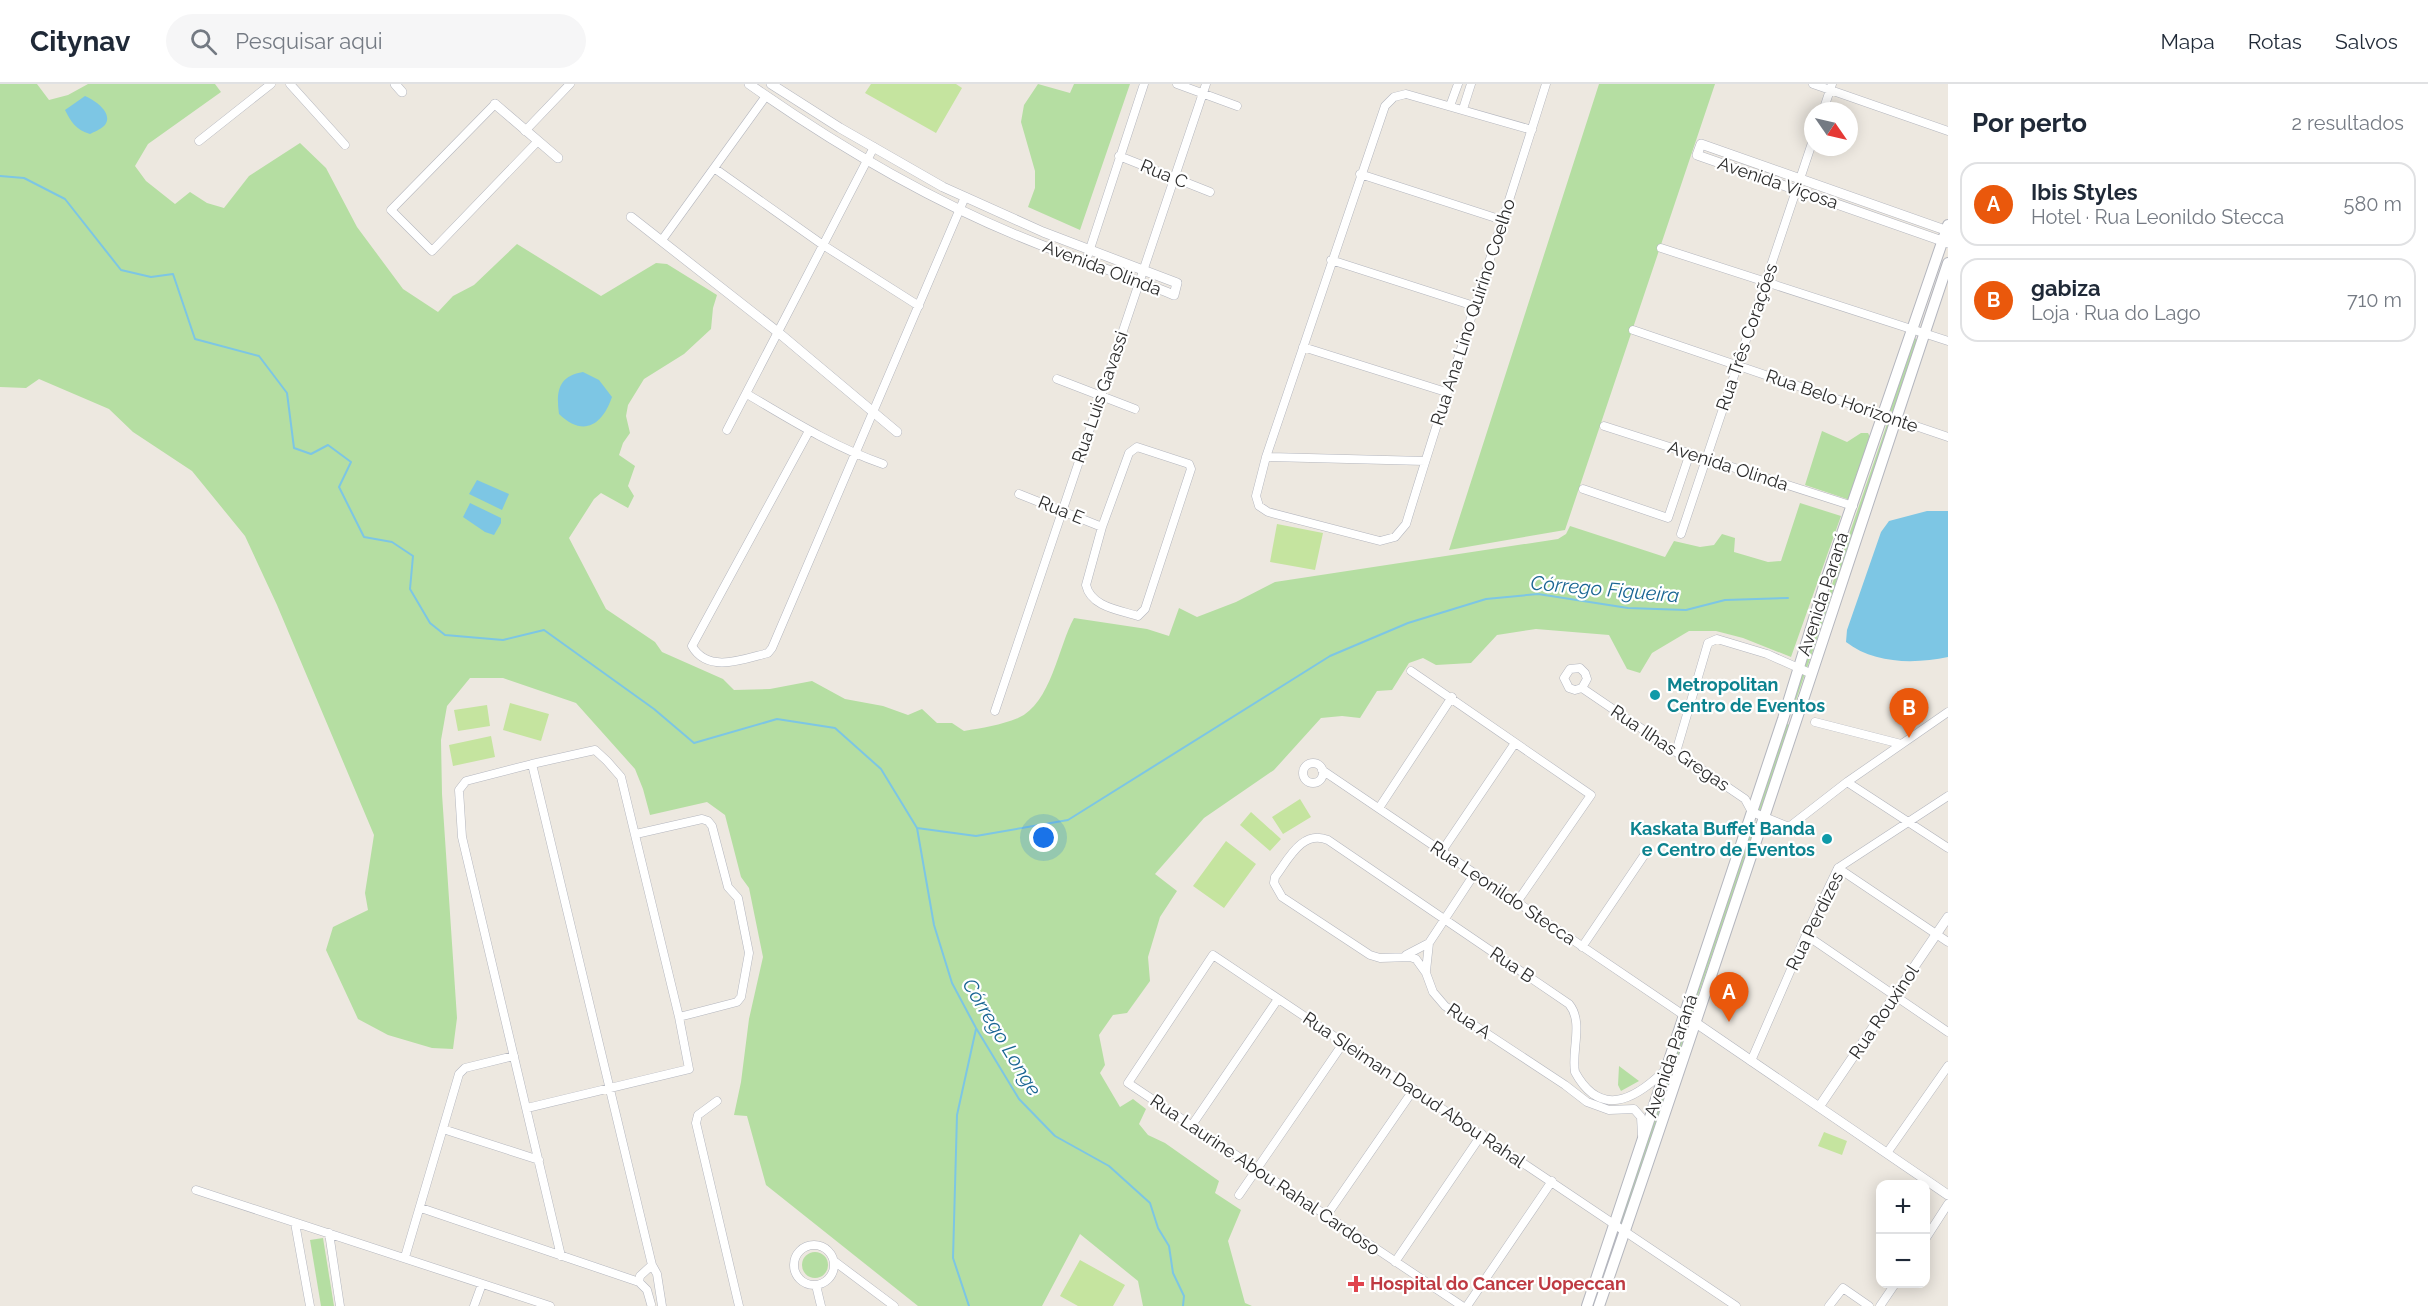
<!DOCTYPE html>
<html lang="pt">
<meta charset="utf-8">
<style>
body{margin:0;font-family:Raleway,sans-serif;background:#f6f6f7;color:#1f2937}
.controls{position:absolute;right:18px;bottom:18px;display:grid;overflow:hidden;border-radius:12px;box-shadow:0 3px 15px #0003}
.controls button{width:54px;height:54px;display:grid;place-items:center;padding:0;border:0;border-bottom:2px solid #e0e1e3;background:#fff;color:#1f2937;font:30px sans-serif}
.compass{position:absolute;left:1804px;top:18px;width:54px;height:54px;border-radius:50%;background:#fff;box-shadow:0 3px 15px #0003;rotate:124deg}
.you{position:absolute;left:1044px;top:754px;width:21px;height:21px;margin:-15px;border:4px solid #fff;border-radius:50%;background:#1a73e8;box-shadow:0 0 0 9px #1a73e833}
.badge{display:grid;place-items:center;width:39px;height:39px;border-radius:50%;background:#ea580c;color:#fff;font-size:20px;font-weight:700}
.pin{position:absolute;translate:-50% -50px;filter:drop-shadow(0 2px 3px #0008)}
.pin::after{content:'';position:absolute;top:32px;width:21px;height:18px;background:inherit;clip-path:polygon(0 0,100% 0,50% 100%)}
.list{margin:0;padding:0;list-style:none}
h2{display:flex;justify-content:space-between;align-items:center;height:78px;margin:0;padding:0 24px;font-size:26px}
h2 small{font-size:20px;font-weight:400;color:#747a83}
.list li{display:grid;grid-template-columns:39px 1fr auto;gap:18px;align-items:center;box-sizing:border-box;height:84px;margin:0 12px 12px;padding:0 12px;border:2px solid #e0e1e3;border-radius:18px}
.list b{display:block;font-size:22px;white-space:nowrap}
.list p{margin:0;font-size:20px;white-space:nowrap;color:#747a83}
.list em{font-size:20px;font-style:normal;color:#747a83}
.icon{flex:none;width:33px;height:33px;fill:none;stroke:currentColor;stroke-width:2;stroke-linecap:round;stroke-linejoin:round}
.map{position:relative;flex:none;width:1948px;height:1222px;overflow:hidden}
header{display:flex;align-items:center;gap:36px;box-sizing:border-box;height:84px;padding:0 30px;background:#fff;border-bottom:2px solid #e0e1e3}
header strong{font-size:28px}
nav{display:flex;gap:33px;margin-inline-start:auto;font-size:21px}
.search{width:420px;height:54px;background:#f6f6f7;display:flex;align-items:center;gap:15px;box-sizing:border-box;padding:0 21px;border-radius:33px;color:#747a83;font-size:22px}
main{display:flex}
aside{flex:1;background:#fff}
.map>svg:first-child{display:block}
.green{fill:#b5dea2}
.pitch{fill:#c5e49f}
.water{fill:#7dc6e4}
.lines{fill:none;stroke-linecap:round;stroke-linejoin:round}
.stream{stroke:#7dc6e4;stroke-width:2}
.minor-casing{stroke:#b4b6be;stroke-width:9}
.tertiary-casing{stroke:#b4b6be;stroke-width:10}
.secondary-casing{stroke:#b4b6be;stroke-width:12}
.minor{stroke:#fff;stroke-width:8}
.tertiary{stroke:#fff;stroke-width:9}
.secondary{stroke:#fff;stroke-width:10}
.culture-dot{fill:#0f9aa8;stroke:#fff;stroke-width:2}
.health-dot{fill:#e0444e;stroke:#fff;stroke-width:2}
.labels{text-anchor:middle;stroke-width:4.5;stroke-linejoin:round;paint-order:stroke}
.street-label{font-size:18px;fill:#2c2c2c;stroke:#fff}
.culture-label{font-size:18px;font-weight:bold;fill:#0d838f;stroke:#fff;text-anchor:start}
.health-label{font-size:18px;font-weight:bold;fill:#be3a42;stroke:#fff;text-anchor:start}
.water-label{font-size:20px;font-style:italic;fill:#1a6693;stroke:#fff}
</style>
<header>
<strong>Citynav</strong>
<div class="search"><svg class="icon" aria-label="search" viewBox="0 0 24 24"><circle cx="10" cy="10" r="6"/><path d="M15 15l6 6"/></svg>Pesquisar aqui</div>
<nav><a>Mapa</a><a>Rotas</a><a>Salvos</a></nav>
</header>
<main>
<div class="map">
<svg width="1948" height="1222" viewBox="0 0 1948 1222">
<rect width="100%" height="100%" fill="#ede8e0"/>
<path class="green" d="M 0,0 L 37,0 L 49,16 L 68,11 L 88,0 L 215,0 L 221,8 L 148,60 L 135,82 L 146,97 L 175,120 L 190,108 L 207,119 L 224,124 L 249,92 L 300,59 L 326,84 L 357,143 L 403,205 L 438,228 L 453,212 L 474,201 L 517,160 L 601,212 L 656,179 L 667,180 L 717,211 L 713,224 L 711,245 L 684,270 L 644,295 L 628,321 L 626,332 L 630,349 L 623,359 L 619,371 L 635,382 L 628,402 L 634,412 L 628,424 L 601,409 L 594,415 L 569,454 L 606,525 L 655,558 L 662,568 L 723,595 L 734,606 L 770,605 L 812,597 L 845,615 L 883,622 L 908,631 L 922,625 L 937,639 L 952,639 L 964,647 C 982,644 1001,641 1018,634 C 1051,620 1058,563 1074,534 L 1147,545 L 1169,552 L 1179,524 L 1197,533 L 1236,518 L 1275,498 L 1558,455 L 1566,450 L 1570,442 L 1665,473 L 1674,457 L 1700,463 L 1714,461 L 1722,450 L 1735,454 L 1734,468 L 1768,478 L 1781,477 L 1800,419 L 1841,432 L 1791,573 L 1743,554 L 1716,547 L 1689,547 L 1652,569 L 1640,589 L 1627,585 L 1609,551 L 1536,545 L 1497,551 L 1471,579 L 1436,581 L 1423,574 L 1409,579 L 1392,606 L 1377,607 L 1360,634 L 1342,632 L 1321,634 L 1274,686 L 1204,734 L 1155,790 L 1177,807 L 1160,833 L 1148,873 L 1150,897 L 1127,929 L 1113,931 L 1099,951 L 1105,981 L 1100,989 L 1120,1023 L 1133,1015 L 1146,1025 L 1139,1040 L 1148,1051 L 1165,1059 L 1219,1097 L 1215,1109 L 1241,1126 L 1228,1157 L 1245,1219 L 1252,1222 L 1143,1222 L 1138,1197 L 1080,1150 L 1042,1222 L 918,1222 L 766,1101 L 747,1032 L 734,1031 L 741,998 L 749,935 L 763,873 L 749,804 L 741,793 L 725,731 L 707,718 L 650,731 L 643,705 L 635,685 L 576,619 L 503,594 L 470,594 L 447,622 L 441,656 L 442,710 L 457,934 L 453,965 L 432,964 L 388,951 L 358,935 L 326,866 L 333,843 L 368,826 L 365,809 L 374,751 L 277,521 L 245,452 L 192,387 L 133,348 L 109,325 L 39,295 L 26,304 L 0,303 Z
M 1038,0 L 1070,9 L 1074,0 L 1130,0 L 1080,146 L 1028,123 L 1035,104 L 1035,87 L 1021,38 L 1024,21 Z
M 1599,0 L 1715,0 L 1565,446 L 1449,466 Z
M 1915,254 L 1918,257 L 1894,328 L 1892,328 L 1890,326 Z
M 1887,340 L 1889,343 L 1792,628 L 1789,626 Z
M 1822,347 L 1847,358 L 1861,349 L 1868,349 L 1871,355 L 1850,416 L 1805,401 Z
M 1787,640 L 1790,641 L 1761,728 L 1757,728 Z
M 1754,737 L 1757,740 L 1691,932 L 1689,930 Z
M 1683,946 L 1687,948 L 1623,1140 L 1619,1138 Z
M 1619,982 L 1639,997 L 1621,1007 L 1618,1001 Z
M 323,1154 L 334,1222 L 321,1222 L 310,1156 Z
M802 1181a13 13 0 1 1 26 0a13 13 0 1 1-26 0Z"/>
<path class="pitch" d="M 871,0 L 956,0 L 962,4 L 936,49 L 865,9 Z
M 1277,440 L 1323,449 L 1315,486 L 1270,478 Z
M 510,619 L 549,630 L 541,657 L 503,646 Z
M 487,621 L 490,642 L 458,647 L 454,626 Z
M 491,652 L 495,673 L 453,682 L 449,661 Z
M 1300,715 L 1311,733 L 1283,750 L 1272,733 Z
M 1251,728 L 1281,755 L 1270,767 L 1240,741 Z
M 1226,757 L 1256,780 L 1224,824 L 1193,802 Z
M 1824,1048 L 1847,1057 L 1842,1071 L 1818,1062 Z
M 1080,1176 L 1125,1201 L 1113,1222 L 1078,1222 L 1060,1212 Z"/>
<path class="water" d="M 85,12 C 95,16 115,30 104,42 C 101,45 94,48 90,50 C 76,46 71,38 65,26 Z
M 583,288 L 599,296 L 612,313 C 602,342 583,353 559,330 C 556,308 558,292 583,288 Z
M 477,396 L 509,410 L 502,426 L 469,410 Z
M 470,419 L 501,434 L 501,439 L 494,451 L 485,448 L 463,433 Z
M 1927,427 L 1948,427 L 1948,573 C 1915,580 1874,580 1846,558 L 1847,546 L 1881,448 L 1889,437 Z"/>
<g class="lines">
<path class="stream" d="M 0,92 L 24,94 L 65,115 L 121,186 L 151,193 L 173,190 L 195,255 L 259,272 L 287,309 L 294,364 L 311,370 L 328,361 L 351,378 L 339,403 L 364,453 L 392,458 L 413,472 L 410,505 L 430,539 L 445,551 L 503,556 L 544,546 L 654,625 L 694,659 L 777,635 L 835,644 L 881,685 L 917,744 L 976,752 L 1068,736 L 1330,572 L 1408,539 L 1486,515 L 1538,510 L 1628,524 L 1686,526 L 1725,516 L 1788,514
M 917,744 L 934,841 L 952,899 L 976,944 L 1019,1015 L 1055,1052 L 1109,1082 L 1150,1119 L 1158,1144 L 1169,1162 L 1173,1189 L 1184,1212 L 1183,1222
M 969,1222 L 953,1174 L 957,1031 L 976,945"/>
<g class="minor-casing">
<path id="minor" d="M 290,0 L 345,61
M 1177,0 L 1237,22
M 1813,0 L 1948,47
M 495,20 L 391,126 L 432,167 L 538,57
M 1450,22 L 1458,0
M 1463,25 L 1471,0
M 1823,27 L 1832,0
M 1532,46 L 1406,10 L 1394,13 L 1385,22 L 1266,373 L 1256,412 L 1259,422 L 1268,428 L 1380,457 L 1395,453 L 1406,440 C 1451,292 1500,147 1546,0
M 525,47 L 570,0
M 199,57 L 271,0
M 1119,72 L 1210,108
M 714,84 L 823,161 L 919,222
M 1360,90 L 1502,136
M 662,156 L 766,12
M 1661,164 L 1948,257
M 1331,176 L 1474,222
M 1086,177 L 1144,0
M 1633,246 L 1948,353
M 1303,263 L 1446,308
M 1057,295 L 1135,325
M 747,310 C 791,336 834,363 883,380
M 1604,342 L 1853,422
M 727,346 L 874,63
M 809,347 L 692,562 C 708,590 744,575 768,569 L 772,564 L 965,113
M 1137,363 L 1189,380 L 1191,385 L 1145,525 L 1138,532 C 1119,526 1091,523 1086,501 L 1102,443 L 1129,369 Z
M 1266,373 L 1425,377
M 1583,405 L 1668,434 L 1690,369
M 1019,410 L 1102,443
M 1681,450 L 1813,56
M 1411,587 L 1591,711 L 1517,818
M 1582,604 L 1587,595 L 1585,589 L 1580,584 L 1570,585 L 1564,594 L 1569,604 L 1575,606 L 1582,604 L 1745,715 L 1752,728 L 1789,743 L 1847,698 L 1948,628
M 995,627 L 1206,0
M 1815,638 L 1901,660
M 1676,668 L 1708,559 L 1717,555 L 1767,570 L 1812,590
M1303 689a10 10 0 1 1 20 0a10 10 0 1 1-20 0Z
M 1322,686 L 1685,932
M 1847,698 L 1948,764
M 1379,724 L 1452,613
M 636,750 L 702,735 L 708,737 L 712,742 L 728,803 L 738,814 L 749,869 L 741,913 L 737,918 L 679,933
M 1442,767 L 1515,659
M 1838,784 L 1948,858
M 1806,851 L 1948,948
M 1582,863 L 1647,767
M 1406,871 L 1429,859 L 1475,789
M 1426,887 L 1429,859
M 1751,977 L 1806,851 L 1838,784 L 1948,712
M 717,1017 L 698,1031 L 696,1039 L 739,1222
M 527,1024 L 689,985 L 679,933 L 621,693 L 607,677 L 595,666 L 532,680
M 1192,1041 L 1278,915
M 443,1045 L 539,1076
M 1642,1051 L 1641,1033 L 1634,1025 L 1609,1026 L 1587,1018 L 1565,1001 L 1445,922 L 1433,908 L 1426,889 L 1416,875 L 1410,873 L 1380,874 L 1370,871 L 1282,813 L 1274,799 L 1275,793 C 1288,776 1302,745 1328,756 L 1569,920 C 1584,938 1571,967 1575,988 C 1600,1034 1634,1016 1663,988
M 1887,1069 L 1948,982
M 196,1106 L 550,1222
M 1239,1111 L 1344,958
M 421,1124 L 639,1198
M 1327,1131 L 1414,1005
M 295,1139 L 310,1222
M 329,1149 L 340,1222
M 1926,1154 L 1948,1120
M794 1181a20 20 0 1 1 40 0a20 20 0 1 1-40 0Z
M 561,1172 L 462,753 L 459,706 L 466,697 L 532,680 L 652,1181 L 640,1192 L 639,1198 L 647,1206 L 651,1220
M 405,1173 L 459,990 L 465,984 L 514,972
M 834,1177 L 894,1222
M 1395,1178 L 1482,1050
M 652,1181 L 657,1190 L 662,1222
M 816,1201 L 821,1222
M 474,1222 L 482,1200
M 1462,1222 L 1128,999 L 1213,871 L 1736,1222
M 1467,1222 L 1552,1097
M 1829,1222 L 1843,1204 L 1869,1222
M 1880,1222 L 1895,1200"/>
</g>
<g class="tertiary-casing">
<path id="tertiary" d="M 395,0 L 402,8
M 749,0 C 840,64 937,121 1041,161 C 1085,178 1130,193 1174,211 L 1177,199 L 1043,148 L 943,103 L 840,44 L 771,0
M 495,20 L 558,74
M 631,133 L 779,249 L 897,348
M 1948,147 L 1701,60 L 1697,71 L 1948,159
M 1696,939 L 1948,1111
M 1819,1023 L 1948,833"/>
</g>
<g class="secondary-casing">
<path id="secondary" d="M 1587,1222 L 1783,635 L 1824,502 L 1948,141
M 1599,1222 C 1719,875 1832,526 1948,179"/>
</g>
<use href="#minor" class="minor"/>
<use href="#tertiary" class="tertiary"/>
<use href="#secondary" class="secondary"/>
</g>
<g class="culture-dot">
<circle cx="1655" cy="611" r="6"/>
<circle cx="1827" cy="755" r="6"/>
</g>
<path class="health-dot" d="M1353 1191h6v6h6v6h-6v6h-6v-6h-6v-6h6z"/>
<g class="labels">
<g class="street-label">
<text transform="translate(1164 90) rotate(22)" y="6">Rua C</text>
<text transform="translate(1778 99) rotate(19)" y="6">Avenida Viçosa</text>
<text transform="translate(1102 184) rotate(21)" y="6">Avenida Olinda</text>
<text transform="translate(1473 228) rotate(-72)" y="6">Rua Ana Lino Quirino Coelho</text>
<text transform="translate(1747 253) rotate(-71)" y="6">Rua Três Corações</text>
<text transform="translate(1100 313) rotate(-71)" y="6">Rua Luis Gavassi</text>
<text transform="translate(1842 317) rotate(19)" y="6">Rua Belo Horizonte</text>
<text transform="translate(1728 382) rotate(18)" y="6">Avenida Olinda</text>
<text transform="translate(1061 426) rotate(22)" y="6">Rua E</text>
<text transform="translate(1823 510) rotate(-72)" y="6">Avenida Paraná</text>
<text transform="translate(1670 664) rotate(34)" y="6">Rua Ilhas Gregas</text>
<text transform="translate(1503 809) rotate(34)" y="6">Rua Leonildo Stecca</text>
<text transform="translate(1815 837) rotate(-64)" y="6">Rua Perdizes</text>
<text transform="translate(1512 881) rotate(34)" y="6">Rua B</text>
<text transform="translate(1884 928) rotate(-56)" y="6">Rua Rouxinol</text>
<text transform="translate(1469 937) rotate(34)" y="6">Rua A</text>
<text transform="translate(1671 972) rotate(-71)" y="6">Avenida Paraná</text>
<text transform="translate(1414 1006) rotate(34)" y="6">Rua Sleiman Daoud Abou Rahal</text>
<text transform="translate(1265 1091) rotate(34)" y="6">Rua Laurine Abou Rahal Cardoso</text>
</g>
<g class="culture-label">
<text x="1667" y="607">Metropolitan<tspan x="1667" dy="21">Centro de Eventos</tspan></text>
<text x="1815" y="751" text-anchor="end">Kaskata Buffet Banda<tspan x="1815" dy="21">e Centro de Eventos</tspan></text>
</g>
<g class="health-label">
<text x="1370" y="1206">Hospital do Cancer Uopeccan</text>
</g>
<g class="water-label">
<text transform="translate(1605 505) rotate(5)" y="7">Córrego Figueira</text>
<text transform="translate(1002 953) rotate(59)" y="7">Córrego Longe</text>
</g>
</g>
</svg>
<div class="controls">
<button>+</button>
<button>−</button>
</div>
<svg class="compass" viewBox="-18 -18 36 36"><path d="M0-13l5 13h-10z" fill="#e53935"/><path d="M0 13l5-13h-10z" fill="#747a83"/></svg>
<div class="you"></div>
<div class="pin badge" style="left:1729px;top:938px">A</div>
<div class="pin badge" style="left:1909px;top:654px">B</div>
</div>
<aside>
<h2>Por perto<small>2 resultados</small></h2>
<ul class="list">
<li><span class="badge">A</span><div><b>Ibis Styles</b><p>Hotel · Rua Leonildo Stecca</p></div><em>580 m</em></li>
<li><span class="badge">B</span><div><b>gabiza</b><p>Loja · Rua do Lago</p></div><em>710 m</em></li>
</ul>
</aside>
</main>
